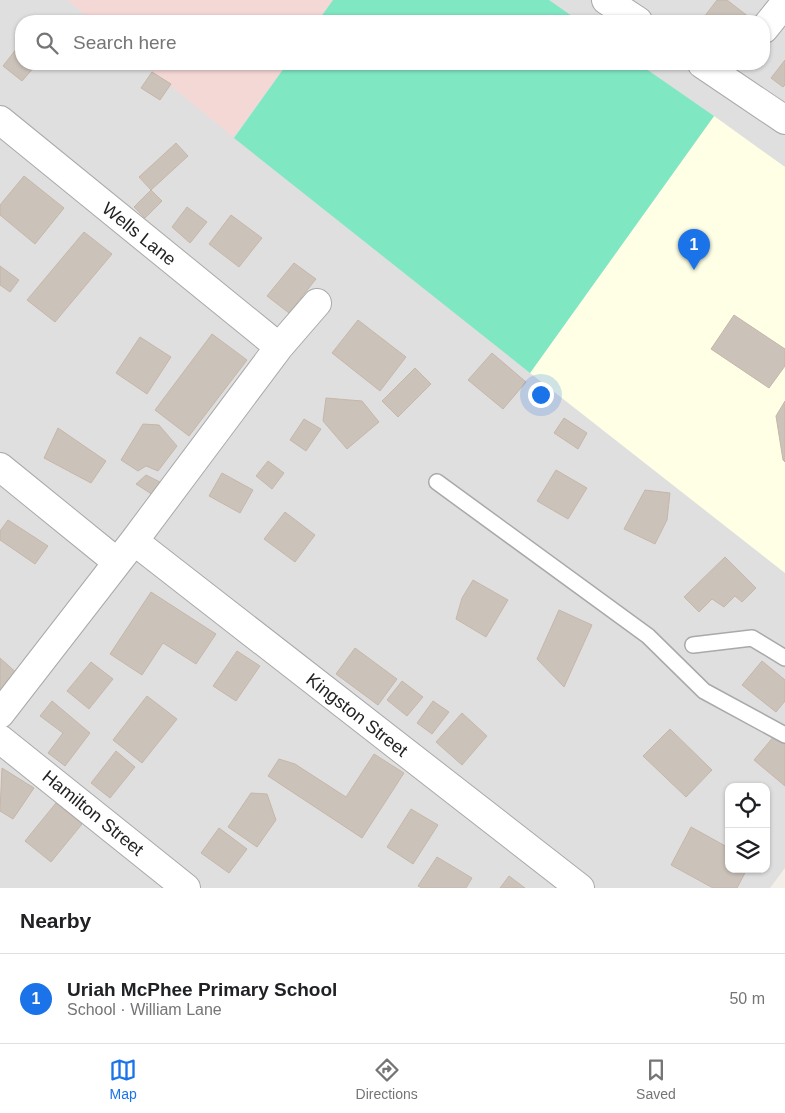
<!DOCTYPE html>
<meta charset="utf-8">
<style>
body{margin:0;font-family:Helvetica,sans-serif;background:#f6f6f6;color:#202124}
.controls{position:absolute;right:15px;bottom:15px;display:grid;overflow:hidden;border-radius:10px;box-shadow:0 1px 4px #0004}
.controls button{width:45px;height:45px;display:grid;place-items:center;padding:0;border:0;border-bottom:1px solid #e0e0e0;background:#fff;color:#202124;font:25px sans-serif}
.you{position:absolute;left:540px;top:394px;width:18px;height:18px;margin:-12px;border:4px solid #fff;border-radius:50%;background:#1a73e8;box-shadow:0 0 0 8px #1a73e833}
.badge{display:grid;place-items:center;width:32px;height:32px;border-radius:50%;background:#1a73e8;color:#fff;font-size:16px;font-weight:700}
.pin{position:absolute;translate:-50% -41px;filter:drop-shadow(0 1px 2px #0008)}
.pin::after{content:'';position:absolute;top:26px;width:18px;height:15px;background:inherit;clip-path:polygon(0 0,100% 0,50% 100%)}
.list{margin:0;padding:0;list-style:none}
h2{display:flex;justify-content:space-between;align-items:center;height:65px;margin:0;padding:0 20px;font-size:21px}
h2 small{font-size:16px;font-weight:400;color:#757577}
.list li{display:grid;grid-template-columns:32px 1fr auto;gap:15px;align-items:center;box-sizing:border-box;height:90px;padding:0 20px;border-top:1px solid #e0e0e0}
.list b{display:block;font-size:19px;white-space:nowrap}
.list p{margin:0;font-size:16px;white-space:nowrap;color:#757577}
.list em{font-size:16px;font-style:normal;color:#757577}
.icon{flex:none;width:28px;height:28px;fill:none;stroke:currentColor;stroke-width:2;stroke-linecap:round;stroke-linejoin:round}
.map{position:relative;flex:none;width:785px;height:888px;overflow:hidden}
.search{position:absolute;background:#fff;box-shadow:0 1px 4px #0004;left:15px;right:15px;top:15px;height:55px;display:flex;align-items:center;gap:12px;box-sizing:border-box;padding:0 18px;border-radius:20px;color:#757577;font-size:19px}
.sheet{height:155px;background:#fff}
nav{display:flex;justify-content:space-around;align-items:center;box-sizing:border-box;height:70px;border-top:1px solid #e0e0e0;background:#fff;font-size:14px;color:#757577}
nav a{display:grid;justify-items:center;gap:2px}
nav .on{color:#1a73e8}
.map>svg:first-child{display:block}
.residential{fill:#e0dfdf;fill-rule:evenodd}
.commercial{fill:#f4d8d6}
.education{fill:#feffe4}
.pitch{fill:#80e7c3}
.building{fill:#cbc2ba;stroke:#c6b6a8}
.lines{fill:none;stroke-linecap:round;stroke-linejoin:round}
.service-casing{stroke:#a9a9a9;stroke-width:18}
.minor-casing{stroke:#a9a9a9;stroke-width:30}
.service{stroke:#fff;stroke-width:15}
.minor{stroke:#fff;stroke-width:28}
.labels{text-anchor:middle;stroke-width:4;stroke-linejoin:round;paint-order:stroke}
.street-label{font-size:18px;fill:#222;stroke:#fff}
</style>
<div class="map">
<svg width="785" height="888" viewBox="0 0 785 888">
<rect width="100%" height="100%" fill="#f3efe8"/>
<path class="residential" d="M 0,0 L 785,0 L 785,868 L 770,888 L 0,888 ZM 21,21 L 764,21 L 764,64 L 21,64 ZM 729,787 L 766,787 L 766,869 L 729,869 Z"/>
<path class="commercial" d="M 67,0 L 333,0 L 317,21 L 92,21 Z
M 144,64 L 287,64 L 233,137 Z"/>
<path class="education" d="M 714,116 L 785,167 L 785,573 L 530,373 Z"/>
<path class="pitch" d="M 333,0 L 549,0 L 579,21 L 318,21 Z
M 287,64 L 639,64 L 714,116 L 530,373 L 234,138 Z"/>
<path class="building" d="M 717,0 L 727,0 L 749,17 L 746,21 L 701,21 Z
M 21,43 L 21,64 L 37,64 L 22,81 L 3,66 Z
M 785,60 L 785,85 L 783,87 L 771,78 Z
M 152,72 L 171,84 L 160,100 L 141,88 Z
M 176,143 L 188,156 L 151,190 L 139,177 Z
M 24,176 L 64,208 L 35,244 L 0,215 L 0,205 Z
M 151,190 L 162,201 L 145,218 L 134,207 Z
M 187,207 L 207,222 L 190,243 L 172,227 Z
M 231,215 L 262,238 L 239,267 L 209,244 Z
M 84,232 L 112,254 L 55,322 L 27,300 Z
M 294,263 L 316,279 L 289,313 L 267,296 Z
M 0,266 L 19,280 L 10,292 L 0,285 Z
M 734,315 L 785,349 L 785,366 L 769,388 L 711,349 Z
M 358,320 L 406,357 L 380,391 L 332,353 Z
M 212,334 L 247,360 L 189,436 L 155,410 Z
M 140,337 L 171,357 L 147,394 L 116,373 Z
M 492,353 L 526,382 L 503,409 L 468,380 Z
M 415,368 L 431,384 L 398,417 L 382,401 Z
M 326,398 L 362,401 L 379,422 L 347,449 L 323,421 Z
M 785,401 L 785,462 L 783,460 L 776,416 Z
M 564,418 L 587,433 L 578,449 L 554,433 Z
M 304,419 L 321,429 L 306,451 L 290,440 Z
M 143,424 L 159,425 L 177,446 L 158,471 L 146,466 L 138,471 L 121,460 Z
M 58,428 L 106,461 L 91,483 L 44,458 Z
M 268,461 L 284,473 L 272,489 L 256,476 Z
M 556,470 L 587,488 L 568,519 L 537,501 Z
M 222,473 L 253,490 L 240,513 L 209,496 Z
M 146,475 L 162,483 L 156,497 L 136,484 Z
M 645,490 L 670,493 L 667,520 L 655,544 L 624,529 Z
M 285,512 L 315,535 L 295,562 L 264,539 Z
M 8,520 L 48,546 L 35,564 L 0,540 L 0,531 Z
M 725,557 L 756,588 L 742,602 L 735,596 L 724,607 L 712,599 L 699,612 L 684,597 Z
M 473,580 L 508,600 L 486,637 L 456,619 L 462,598 Z
M 151,592 L 216,634 L 196,664 L 163,643 L 142,675 L 110,654 Z
M 559,610 L 592,625 L 564,687 L 537,659 Z
M 355,648 L 397,679 L 378,705 L 336,674 Z
M 237,651 L 260,666 L 236,701 L 213,686 Z
M 0,658 L 19,675 L 0,697 Z
M 762,661 L 785,680 L 785,701 L 776,712 L 742,685 Z
M 91,662 L 113,679 L 89,709 L 67,691 Z
M 402,681 L 423,697 L 407,716 L 387,700 Z
M 147,696 L 177,719 L 142,763 L 113,740 Z
M 52,701 L 90,733 L 65,766 L 48,753 L 63,733 L 40,716 Z
M 433,701 L 449,712 L 432,734 L 417,723 Z
M 462,713 L 487,736 L 462,765 L 436,742 Z
M 670,729 L 712,770 L 686,797 L 643,756 Z
M 775,735 L 785,743 L 785,786 L 754,760 Z
M 116,751 L 135,767 L 110,798 L 91,783 Z
M 374,754 L 404,773 L 362,838 L 268,776 L 279,759 L 295,764 L 346,797 Z
M 2,768 L 34,788 L 13,819 L 0,811 Z
M 251,793 L 267,794 L 276,820 L 257,847 L 228,827 Z
M 56,803 L 82,824 L 51,862 L 25,841 Z
M 411,809 L 438,825 L 413,864 L 387,847 Z
M 691,827 L 729,848 L 729,869 L 747,869 L 737,888 L 713,888 L 671,865 Z
M 219,828 L 247,849 L 229,873 L 201,853 Z
M 437,857 L 472,878 L 466,888 L 422,888 L 418,886 Z
M 509,876 L 525,888 L 500,888 Z"/>
<g class="lines">
<g class="service-casing">
<path id="service" d="M 437,482 L 648,636 L 704,691 L 785,735
M 693,645 L 752,638 L 785,658"/>
</g>
<g class="minor-casing">
<path id="minor" d="M 606,0 L 638,21
M 764,29 L 785,3
M 702,64 L 785,120
M 0,120 L 279,347
M 0,467 L 117,562
M 134,541 L 580,888
M 0,714 L 134,541 L 279,347 L 317,303
M 0,739 L 186,888"/>
</g>
<use href="#service" class="service"/>
<use href="#minor" class="minor"/>
</g>
<g class="labels">
<g class="street-label">
<text transform="translate(139 234) rotate(39)" y="6">Wells Lane</text>
<text transform="translate(357 715) rotate(38)" y="6">Kingston Street</text>
<text transform="translate(93 813) rotate(39)" y="6">Hamilton Street</text>
</g>
</g>
</svg>
<div class="controls">
<button><svg class="icon" aria-label="locate" viewBox="0 0 24 24"><circle cx="12" cy="12" r="6"/><path d="M12 2v4M12 18v4M2 12h4M18 12h4"/></svg></button>
<button><svg class="icon" aria-label="layers" viewBox="0 0 24 24"><path d="M12 4l9 5-9 5-9-5zM3 14l9 5 9-5"/></svg></button>
</div>
<div class="you"></div>
<div class="pin badge" style="left:694px;top:270px">1</div>
<div class="search"><svg class="icon" aria-label="search" viewBox="0 0 24 24"><circle cx="10" cy="10" r="6"/><path d="M15 15l6 6"/></svg>Search here</div>
</div>
<section class="sheet">
<h2>Nearby<small></small></h2>
<ul class="list">
<li><span class="badge">1</span><div><b>Uriah McPhee Primary School</b><p>School · William Lane</p></div><em>50 m</em></li>
</ul>
</section>
<nav>
<a class="on"><svg class="icon" aria-label="map" viewBox="0 0 24 24"><path d="M3 6l6-2 6 2 6-2v14l-6 2-6-2-6 2zM9 4v14M15 6v14"/></svg>Map</a>
<a><svg class="icon" aria-label="directions" viewBox="0 0 24 24"><path d="M12 3l9 9-9 9-9-9zM9 14v-3h6M13 9l2 2-2 2"/></svg>Directions</a>
<a><svg class="icon" aria-label="saved" viewBox="0 0 24 24"><path d="M7 4h10v16l-5-4-5 4z"/></svg>Saved</a>
</nav>
